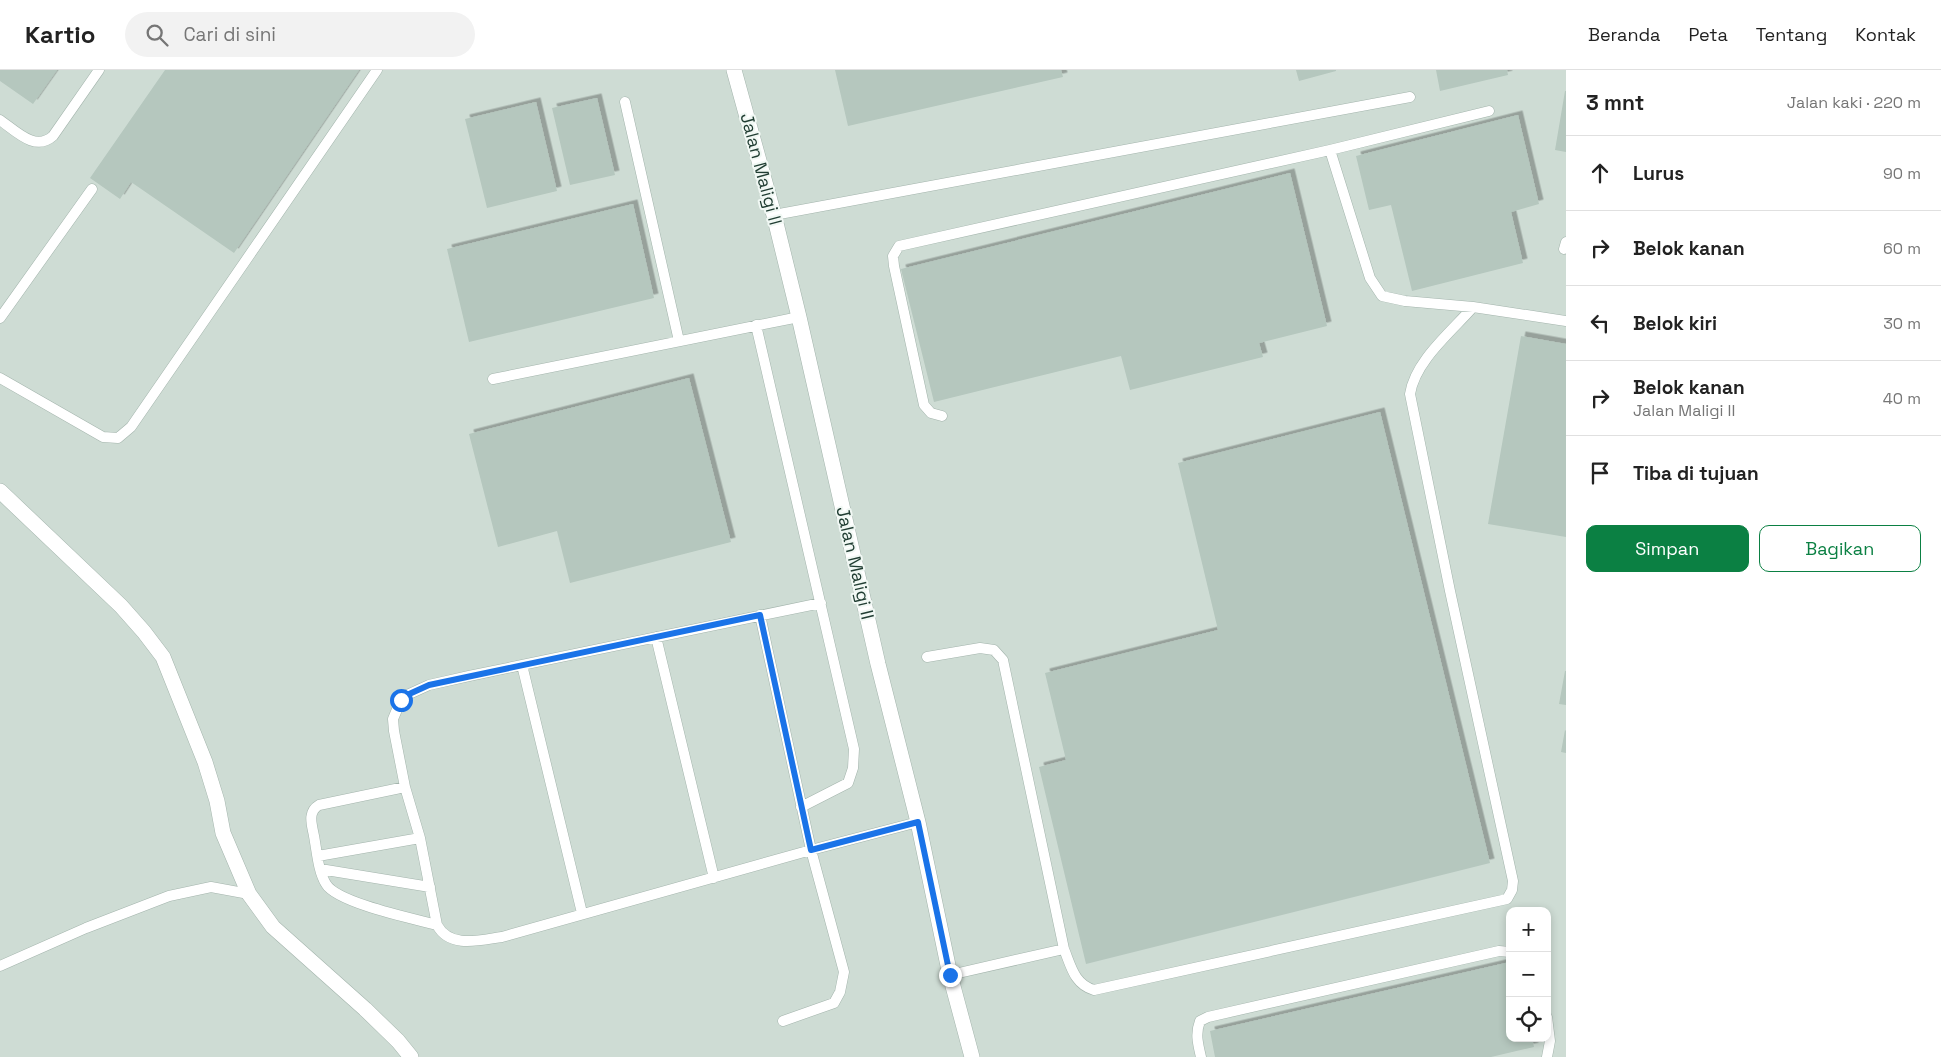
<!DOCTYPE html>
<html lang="id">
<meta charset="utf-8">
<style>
body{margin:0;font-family:"Space Grotesk",sans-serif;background:#f2f2f2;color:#222}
.controls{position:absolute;right:15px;bottom:15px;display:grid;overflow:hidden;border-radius:10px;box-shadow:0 2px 8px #0003}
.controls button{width:45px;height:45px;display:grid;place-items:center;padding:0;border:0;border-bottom:1px solid #e0e0e0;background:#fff;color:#222;font:25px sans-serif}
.stop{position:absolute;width:15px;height:15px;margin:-11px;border:4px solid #1a73e8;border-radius:50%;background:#fff}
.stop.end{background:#1a73e8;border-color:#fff;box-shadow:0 1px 5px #0008}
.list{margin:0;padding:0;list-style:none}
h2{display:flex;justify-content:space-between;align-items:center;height:65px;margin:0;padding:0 20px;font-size:21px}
h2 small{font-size:16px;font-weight:400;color:#767676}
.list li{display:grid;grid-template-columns:32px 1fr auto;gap:15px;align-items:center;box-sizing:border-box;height:75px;padding:0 20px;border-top:1px solid #e0e0e0}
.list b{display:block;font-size:19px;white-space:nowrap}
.list p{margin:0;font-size:16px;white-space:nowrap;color:#767676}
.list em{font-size:16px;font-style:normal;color:#767676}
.actions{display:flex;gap:10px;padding:15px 20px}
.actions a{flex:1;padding:11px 0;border:1px solid #0b8043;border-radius:10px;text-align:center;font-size:18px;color:#0b8043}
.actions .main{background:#0b8043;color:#fff}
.icon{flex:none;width:28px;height:28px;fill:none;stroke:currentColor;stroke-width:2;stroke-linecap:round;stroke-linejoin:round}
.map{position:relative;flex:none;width:1566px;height:987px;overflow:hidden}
header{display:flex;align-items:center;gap:30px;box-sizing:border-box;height:70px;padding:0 25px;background:#fff;border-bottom:1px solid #e0e0e0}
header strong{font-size:24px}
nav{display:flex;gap:28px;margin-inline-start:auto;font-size:18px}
.search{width:350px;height:45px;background:#f2f2f2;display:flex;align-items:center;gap:12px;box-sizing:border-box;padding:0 18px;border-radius:28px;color:#767676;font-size:19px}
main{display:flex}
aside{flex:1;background:#fff}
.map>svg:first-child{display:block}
.built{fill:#cedcd4;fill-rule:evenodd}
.building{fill:#b5c7be;filter:url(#shadow)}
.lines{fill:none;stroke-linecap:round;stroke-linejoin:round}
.lane-casing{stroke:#a3b4ac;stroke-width:11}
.street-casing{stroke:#a3b4ac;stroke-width:16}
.lane{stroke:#fff;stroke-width:10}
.street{stroke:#fff;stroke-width:15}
.route{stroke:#1a73e8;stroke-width:6}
.labels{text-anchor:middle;stroke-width:4;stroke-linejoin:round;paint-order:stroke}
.street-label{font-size:18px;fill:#203d32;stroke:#f1f8f4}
</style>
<header>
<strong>Kartio</strong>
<div class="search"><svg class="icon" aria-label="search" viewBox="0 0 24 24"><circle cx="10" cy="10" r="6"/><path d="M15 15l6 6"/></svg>Cari di sini</div>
<nav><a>Beranda</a><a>Peta</a><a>Tentang</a><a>Kontak</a></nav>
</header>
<main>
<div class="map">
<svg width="1566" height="987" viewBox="0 0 1566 987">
<defs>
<filter id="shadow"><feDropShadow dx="4.5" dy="-4.5" stdDeviation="0" flood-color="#0004"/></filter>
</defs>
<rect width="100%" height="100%" fill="#e0ece5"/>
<path class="built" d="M 0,0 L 1566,0 L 1566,987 L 0,987 ZM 1510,841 L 1547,841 L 1547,968 L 1510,968 Z"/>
<path class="building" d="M 0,0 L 57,0 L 33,34 L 0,11 Z
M 165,0 L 359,0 L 234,183 L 131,112 L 120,129 L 90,108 Z
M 835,0 L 1061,0 L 1063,7 L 848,56 Z
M 1296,0 L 1336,0 L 1336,1 L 1299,11 Z
M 1436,0 L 1507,0 L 1508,5 L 1440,21 Z
M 1565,21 L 1566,21 L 1566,82 L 1555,80 Z
M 597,28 L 615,105 L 570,115 L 552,38 Z
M 536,32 L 557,121 L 487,138 L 465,49 Z
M 1518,45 L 1539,134 L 1511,142 L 1523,193 L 1412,221 L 1391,135 L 1369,140 L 1356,86 Z
M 1290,103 L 1327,256 L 1259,273 L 1263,287 L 1130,320 L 1121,286 L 934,332 L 901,199 Z
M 633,134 L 654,228 L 469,272 L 447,179 Z
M 1521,266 L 1566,274 L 1566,467 L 1488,454 Z
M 689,308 L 731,472 L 570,513 L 557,461 L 498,477 L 469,364 Z
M 1380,342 L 1490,793 L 1086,894 L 1039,697 L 1066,690 L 1045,603 L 1218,560 L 1178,393 Z
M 1565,601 L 1566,601 L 1566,635 L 1559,634 Z
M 1565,660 L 1566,661 L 1566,683 L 1561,682 Z
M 1510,892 L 1510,968 L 1532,968 L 1534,977 L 1491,987 L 1215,987 L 1210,961 Z"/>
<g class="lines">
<g class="lane-casing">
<path id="lane" d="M 625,32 L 679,271
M 0,50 C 16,61 35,82 53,66 L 99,0
M 1330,80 L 1370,208 L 1382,226 L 1405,231 L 1473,237 L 1566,251
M 774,145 L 1410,27
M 1564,179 L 1566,172
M 0,248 L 92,119
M 756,255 L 854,679 L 853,698 L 848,713 L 801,737
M 0,308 L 103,367 L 118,368 L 131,357 L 377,0
M 493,309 L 799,247
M 942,346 L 931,343 L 924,335 L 894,196 L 893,186 L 899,176 L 1330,80 L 1489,41
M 821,533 L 469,606 L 429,615 L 407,625 L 401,630 L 393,649 L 394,661 L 405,717 L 420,768 L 437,855 C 450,879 480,870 502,867 L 811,780 L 918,752
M 760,545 L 811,780 L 844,902 L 840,922 L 834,933 L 783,951
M 656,567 L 714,808
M 927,587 L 980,578 L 994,580 L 1003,590 L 1064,879 C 1071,896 1074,914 1094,920 L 1507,829 L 1512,820 L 1513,811 L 1450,521 L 1410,324 C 1415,291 1451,262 1473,237
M 522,595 L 582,843
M 405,717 L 319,735 C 307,742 312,755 314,766 C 317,782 318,801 326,814 C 337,833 415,849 437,855
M 318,786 L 420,768
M 320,799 L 430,817
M 0,896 L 86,858 L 169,826 L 211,817 L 249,824
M 950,905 L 1064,879
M 1201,987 C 1198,974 1195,964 1200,951 L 1208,947 L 1499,881 L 1510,882
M 1547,987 L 1550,971 L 1547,947"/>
</g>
<g class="street-casing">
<path id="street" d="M 734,0 L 774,145 L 799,247 L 878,594 L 918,752 L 950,905 L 972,987
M 0,421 L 121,536 L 144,562 L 163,587 L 205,692 L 217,731 L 223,763 L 249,824 L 273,857 L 365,939 L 398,971 L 411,987"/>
</g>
<use href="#lane" class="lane"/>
<use href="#street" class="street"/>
</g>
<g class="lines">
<path class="route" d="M 401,630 L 407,625 L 429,615 L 760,545 L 811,780 L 918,752 L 950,905"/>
</g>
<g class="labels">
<g class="street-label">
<text transform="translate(761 99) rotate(75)" y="6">Jalan Maligi II</text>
<text transform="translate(855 493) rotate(77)" y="6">Jalan Maligi II</text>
</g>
</g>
</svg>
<div class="controls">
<button>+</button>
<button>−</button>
<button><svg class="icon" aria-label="locate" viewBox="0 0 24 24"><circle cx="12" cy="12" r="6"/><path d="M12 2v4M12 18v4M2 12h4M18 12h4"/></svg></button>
</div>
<div class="stop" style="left:401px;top:630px"></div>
<div class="stop end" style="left:950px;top:905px"></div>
</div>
<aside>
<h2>3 mnt<small>Jalan kaki · 220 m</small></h2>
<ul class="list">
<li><svg class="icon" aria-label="ahead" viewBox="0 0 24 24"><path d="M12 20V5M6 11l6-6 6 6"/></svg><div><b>Lurus</b></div><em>90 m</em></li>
<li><svg class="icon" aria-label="right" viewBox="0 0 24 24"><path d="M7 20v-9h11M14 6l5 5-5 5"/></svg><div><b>Belok kanan</b></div><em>60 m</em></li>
<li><svg class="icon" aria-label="left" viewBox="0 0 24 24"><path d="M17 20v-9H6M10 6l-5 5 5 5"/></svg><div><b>Belok kiri</b></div><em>30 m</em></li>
<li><svg class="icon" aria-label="right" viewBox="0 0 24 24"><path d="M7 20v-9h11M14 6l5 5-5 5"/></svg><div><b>Belok kanan</b><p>Jalan Maligi II</p></div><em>40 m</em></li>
<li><svg class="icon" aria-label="arrive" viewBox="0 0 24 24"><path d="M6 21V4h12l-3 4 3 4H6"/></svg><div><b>Tiba di tujuan</b></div></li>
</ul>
<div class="actions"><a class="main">Simpan</a><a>Bagikan</a></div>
</aside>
</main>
